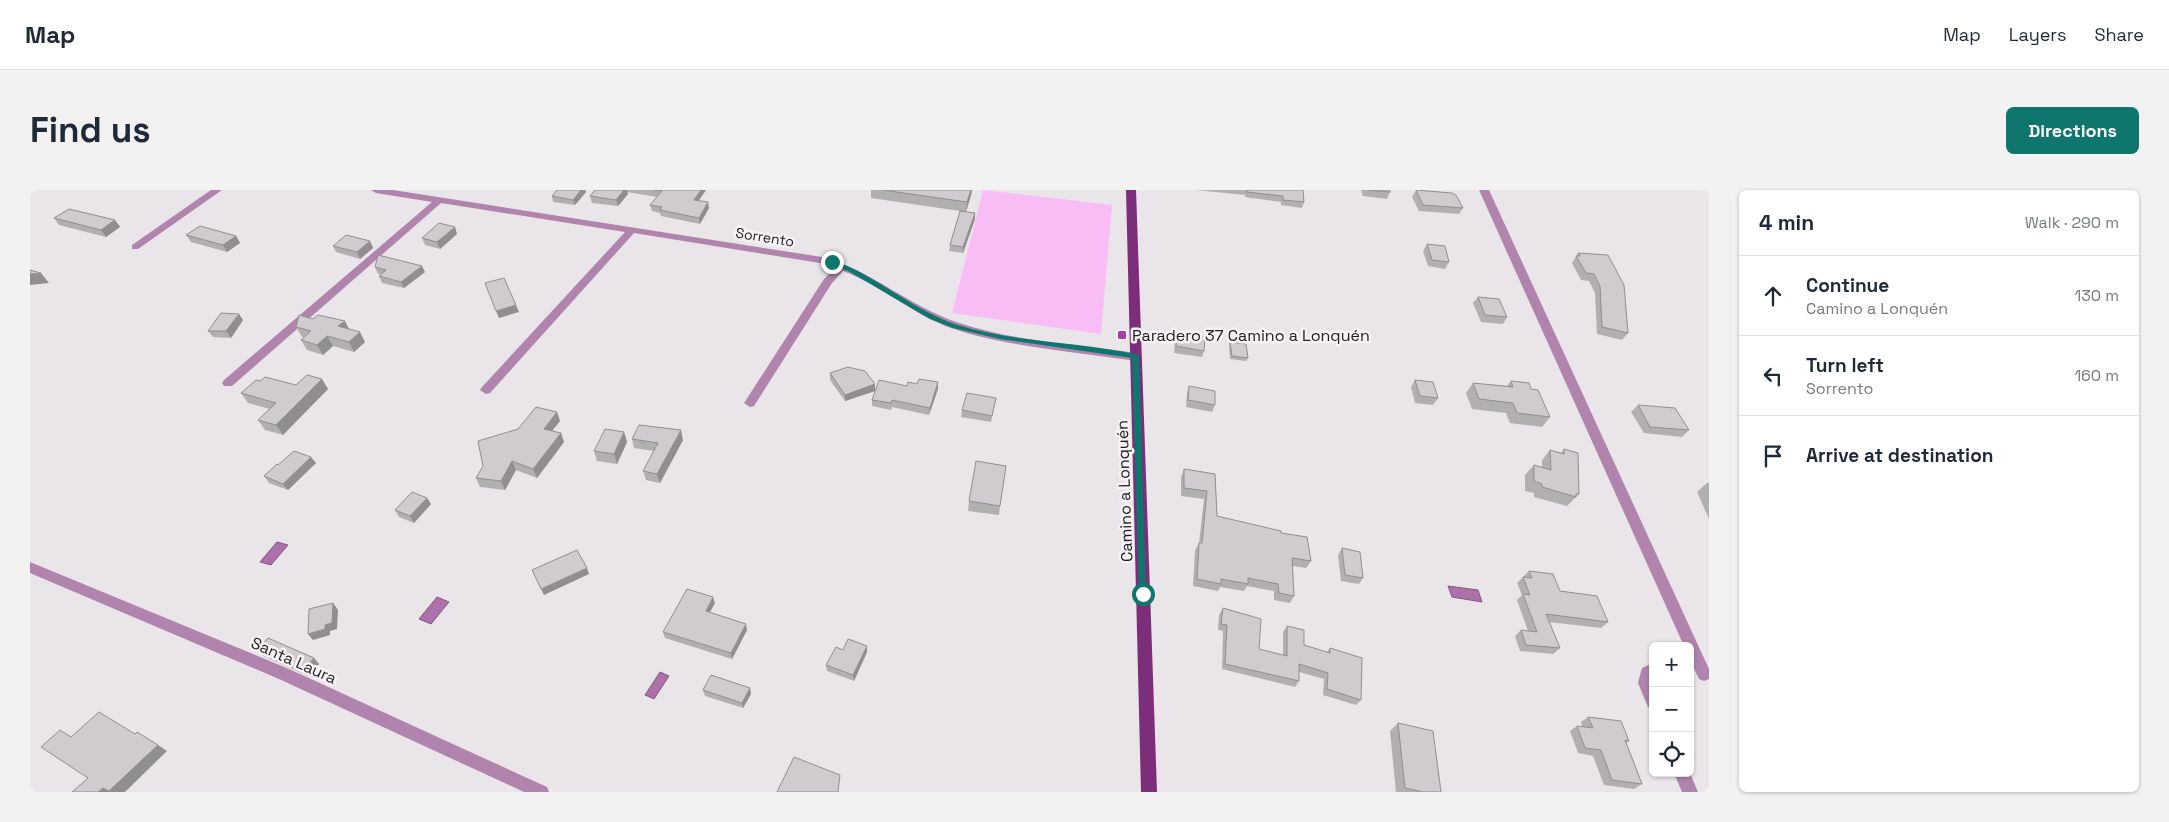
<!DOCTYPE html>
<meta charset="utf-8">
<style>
body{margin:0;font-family:"Space Grotesk",sans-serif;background:#f2f2f3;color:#1f2937}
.controls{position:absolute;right:15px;bottom:15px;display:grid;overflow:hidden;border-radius:8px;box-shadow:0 1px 4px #0004}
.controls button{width:45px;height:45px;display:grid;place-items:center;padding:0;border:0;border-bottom:1px solid #e0e1e3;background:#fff;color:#1f2937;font:25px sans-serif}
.stop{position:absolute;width:15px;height:15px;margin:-11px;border:4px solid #0f766e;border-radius:50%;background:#fff}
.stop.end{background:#0f766e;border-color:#fff;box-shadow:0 1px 5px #0008}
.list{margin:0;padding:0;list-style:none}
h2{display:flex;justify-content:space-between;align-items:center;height:65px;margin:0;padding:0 20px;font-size:21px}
h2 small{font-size:16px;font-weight:400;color:#747a83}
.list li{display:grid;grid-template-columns:32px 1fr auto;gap:15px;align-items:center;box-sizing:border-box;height:80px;padding:0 20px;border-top:1px solid #e0e1e3}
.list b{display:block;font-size:19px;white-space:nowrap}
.list p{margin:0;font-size:16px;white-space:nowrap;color:#747a83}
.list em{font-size:16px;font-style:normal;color:#747a83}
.icon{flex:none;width:28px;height:28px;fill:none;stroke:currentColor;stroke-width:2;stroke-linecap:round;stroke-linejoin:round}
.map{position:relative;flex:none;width:1679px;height:602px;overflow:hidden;border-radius:8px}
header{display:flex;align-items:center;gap:30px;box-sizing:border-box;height:70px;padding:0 25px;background:#fff;border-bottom:1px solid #e0e1e3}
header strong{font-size:24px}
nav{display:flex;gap:28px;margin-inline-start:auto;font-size:18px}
.intro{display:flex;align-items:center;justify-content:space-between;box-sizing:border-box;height:120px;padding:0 30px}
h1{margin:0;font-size:35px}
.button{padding:12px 22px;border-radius:8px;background:#0f766e;color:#fff;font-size:18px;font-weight:700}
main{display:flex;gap:30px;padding:0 30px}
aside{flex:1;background:#fff;border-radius:8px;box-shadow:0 1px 4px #0004}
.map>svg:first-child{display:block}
.green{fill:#f9bdf5}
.water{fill:#ae70aa;stroke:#845881}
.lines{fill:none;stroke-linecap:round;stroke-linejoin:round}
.street{fill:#b084ad;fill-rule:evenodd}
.primary{fill:#7c2e7a;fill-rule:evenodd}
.wall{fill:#b2afb1}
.shaded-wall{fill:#918e90}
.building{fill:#cfcbce;stroke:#918e90}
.route{fill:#0f766e}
.poi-dot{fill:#a740a4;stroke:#f6f2f6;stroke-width:2}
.labels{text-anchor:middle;stroke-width:5;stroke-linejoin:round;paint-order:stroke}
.far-street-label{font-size:14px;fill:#212021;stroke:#f6f2f6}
.poi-label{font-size:16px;fill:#212021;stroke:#f6f2f6;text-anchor:start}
.street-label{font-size:16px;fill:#212021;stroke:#f6f2f6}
</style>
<header>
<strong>Map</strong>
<nav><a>Map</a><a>Layers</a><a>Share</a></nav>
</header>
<div class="intro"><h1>Find us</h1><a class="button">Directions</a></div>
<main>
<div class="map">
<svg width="1679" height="602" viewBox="0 0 1679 602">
<rect width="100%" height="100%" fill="#e9e5e9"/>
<path class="green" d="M 953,0 L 1082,15 L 1071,144 L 922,123 Z"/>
<path class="water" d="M 247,352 L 258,355 L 241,375 L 230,372 Z
M 1418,396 L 1448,400 L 1452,412 L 1422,407 Z
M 407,407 L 419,412 L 401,434 L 389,429 Z
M 630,482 L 639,486 L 624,509 L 615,505 Z"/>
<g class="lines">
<path class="street" d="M 181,0 L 192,0 L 108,59 L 102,59 L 102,55 Z
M 341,0 L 363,0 L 792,67 C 841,80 880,117 929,133 C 983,151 1049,155 1106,163 L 1111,167 L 1106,171 C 1048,162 976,157 921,138 C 882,124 851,95 813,81 L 802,93 L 724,216 L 720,217 L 714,213 L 716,210 L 794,89 L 805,78 L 790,73 L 604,43 L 460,203 L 456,204 L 450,200 L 452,197 L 595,42 L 411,13 L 202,196 L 194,196 L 192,193 L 194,190 L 402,12 L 346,3 Z
M 1449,0 L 1459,0 L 1679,479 L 1679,489 L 1674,491 L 1669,489 L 1660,470 L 1660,456 L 1654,456 Z
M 0,372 L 259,479 L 517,597 L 519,602 L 494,602 L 249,489 L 0,383 Z
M 1623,473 L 1623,519 L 1618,517 L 1608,493 L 1612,478 Z
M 1644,583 L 1660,583 L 1668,602 L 1652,602 Z"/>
<path class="primary" d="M 1096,0 L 1106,0 L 1127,602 L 1111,602 Z"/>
</g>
<path class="wall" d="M 527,0 L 555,0 L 556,2 L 545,15 L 523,12 L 522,6 Z
M 565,0 L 676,0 L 669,10 L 679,18 L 670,34 L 631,26 L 630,23 L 622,21 L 620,15 L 627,7 L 597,2 L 598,4 L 588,16 L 562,13 L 560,6 Z
M 841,0 L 942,0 L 941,5 L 936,22 L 945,23 L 945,29 L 933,63 L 919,61 L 920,55 L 930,21 L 841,8 Z
M 1166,0 L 1273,0 L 1274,12 L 1272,18 L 1251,15 L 1251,12 L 1215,7 L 1215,5 Z
M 1331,0 L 1360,0 L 1360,2 L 1357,9 L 1333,6 Z
M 1386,0 L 1433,18 L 1429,24 L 1389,21 L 1382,7 Z
M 24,28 L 85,30 L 90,37 L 76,47 L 29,35 Z
M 427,44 L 410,59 L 395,55 L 392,48 Z
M 156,45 L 206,46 L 210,53 L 197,62 L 161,52 Z
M 340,51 L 343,58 L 330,69 L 306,62 L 303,56 Z
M 1397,54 L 1419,72 L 1415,79 L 1398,76 L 1393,61 Z
M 1548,63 L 1578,65 L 1598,143 L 1592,150 L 1567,144 L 1565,103 L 1559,91 L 1551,90 L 1542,73 Z
M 345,77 L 395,82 L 374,98 L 352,93 L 349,86 L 351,84 L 348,84 Z
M 1448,107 L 1477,127 L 1473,134 L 1451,132 L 1443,113 Z
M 213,130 L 201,148 L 183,147 L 178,141 Z
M 266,137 L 320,140 L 335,152 L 324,162 L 303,156 L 293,165 L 277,160 L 271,150 L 274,147 L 272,147 Z
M 1147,143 L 1174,161 L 1172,167 L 1144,163 L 1145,150 Z
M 1200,152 L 1218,168 L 1216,171 L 1200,169 L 1199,156 Z
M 800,183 L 845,201 L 815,211 L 800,190 Z
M 1385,190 L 1408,208 L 1403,215 L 1385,213 L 1381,197 Z
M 230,191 L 266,195 L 298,199 L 253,245 L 235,240 L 228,230 L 240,219 L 218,213 L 211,203 Z
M 1481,191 L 1501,199 L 1520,227 L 1512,237 L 1480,233 L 1476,223 L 1442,219 L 1436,203 L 1443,193 L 1477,196 Z
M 877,196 L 908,199 L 899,225 L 862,217 L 861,220 L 842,216 L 842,210 Z
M 1159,196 L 1185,215 L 1182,222 L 1156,217 L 1157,203 Z
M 966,208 L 961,232 L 931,227 L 932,220 Z
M 1608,215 L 1659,240 L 1652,247 L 1614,243 L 1601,222 Z
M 527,222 L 530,231 L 522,241 L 531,243 L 534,252 L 507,288 L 486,280 L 475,300 L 450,297 L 446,288 L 488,239 Z
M 594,242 L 597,252 L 587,274 L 567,271 L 564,261 Z
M 602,249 L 653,250 L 630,293 L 616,290 L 613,281 L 624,261 L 604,258 Z
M 1534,259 L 1549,304 L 1537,316 L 1504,307 L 1504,303 L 1495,301 L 1495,285 L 1504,275 L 1512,277 L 1512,270 L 1520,260 L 1531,263 Z
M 286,273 L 258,300 L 239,293 L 234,286 L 248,275 Z
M 1154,279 L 1185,284 L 1187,326 L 1251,343 L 1281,371 L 1276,378 L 1262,376 L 1264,406 L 1260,413 L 1244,410 L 1244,401 L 1217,396 L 1214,401 L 1190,397 L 1188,401 L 1163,396 L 1165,360 L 1169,353 L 1174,309 L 1151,306 L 1151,287 Z
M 1677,293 L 1679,293 L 1679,329 L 1667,302 Z
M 397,308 L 401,314 L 384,333 L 369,327 L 365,320 Z
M 939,311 L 970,316 L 969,325 L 938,321 Z
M 1312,358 L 1333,388 L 1329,394 L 1311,391 L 1308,365 Z
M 1499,381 L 1530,401 L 1578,432 L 1571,438 L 1519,432 L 1530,458 L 1523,464 L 1490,461 L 1485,446 L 1491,440 L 1498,441 L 1487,410 L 1492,405 L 1487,393 Z
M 685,413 L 680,422 L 717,440 L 702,469 L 635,448 L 633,442 Z
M 1193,418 L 1229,459 L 1253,465 L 1253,442 L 1257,436 L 1274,455 L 1297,462 L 1300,458 L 1331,510 L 1326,515 L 1293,505 L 1294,489 L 1269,482 L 1269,491 L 1265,497 L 1192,479 L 1193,441 L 1188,440 L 1189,425 Z
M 837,456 L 837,462 L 824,491 L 797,481 L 796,475 L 813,460 Z
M 227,460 L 284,468 L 289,474 L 278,486 L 233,466 Z
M 673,500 L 721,504 L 713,518 L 675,506 Z
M 1558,527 L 1599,551 L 1596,553 L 1612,594 L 1604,599 L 1574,595 L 1563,566 L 1548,563 L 1540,541 L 1547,536 L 1552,536 L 1551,532 Z
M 1368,533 L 1411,602 L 1366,602 L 1360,541 Z"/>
<path class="shaded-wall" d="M 551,0 L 555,0 L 556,2 L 545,15 L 543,10 Z
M 594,0 L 597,0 L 598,4 L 588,16 L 586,10 Z
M 671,0 L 676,0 L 665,16 L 664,10 Z
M 941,0 L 942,0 L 941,5 L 936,22 L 937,12 Z
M 678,12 L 679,18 L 670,34 L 669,28 Z
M 945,23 L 945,29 L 933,63 L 933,57 Z
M 85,30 L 90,37 L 76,47 L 71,40 Z
M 425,37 L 427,44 L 410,59 L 407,52 Z
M 206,46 L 210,53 L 197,62 L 193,55 Z
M 340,51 L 343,58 L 330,69 L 327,62 Z
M 392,76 L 395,82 L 374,98 L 371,92 Z
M 11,83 L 19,93 L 0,95 L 0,84 Z
M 486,115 L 489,122 L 469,128 L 466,121 Z
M 209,124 L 213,130 L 201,148 L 196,141 Z
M 315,131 L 320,141 L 308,136 Z
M 330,142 L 335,152 L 324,162 L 319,152 Z
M 297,146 L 303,156 L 293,165 L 287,155 Z
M 292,189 L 298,199 L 253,245 L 246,235 Z
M 908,192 L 908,199 L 899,225 L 900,218 Z
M 845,194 L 845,201 L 815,211 L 815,205 Z
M 527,222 L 530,231 L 517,247 L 514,239 Z
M 651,240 L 653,250 L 630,293 L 627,284 Z
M 594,242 L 597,252 L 587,274 L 584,264 Z
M 531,243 L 534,252 L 507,288 L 503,279 Z
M 281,267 L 286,273 L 258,300 L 253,294 Z
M 482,271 L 486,280 L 475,300 L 471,291 Z
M 397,308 L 401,314 L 384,333 L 380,326 Z
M 557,378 L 559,384 L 514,405 L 511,399 Z
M 683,407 L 685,413 L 677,427 L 676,421 Z
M 303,413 L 308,420 L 307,439 L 300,441 L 300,445 L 283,450 L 278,444 L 295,435 Z
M 716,434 L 717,440 L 702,469 L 701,463 Z
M 837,456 L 837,462 L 824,491 L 823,485 Z
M 284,468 L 289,474 L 278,486 L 273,480 Z
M 720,498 L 721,504 L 713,518 L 712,513 Z
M 128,555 L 137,561 L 95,602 L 68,602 Z"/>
<path class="building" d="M 527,0 L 551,0 L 543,10 L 522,6 Z
M 565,0 L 594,0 L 586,10 L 560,6 Z
M 623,0 L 671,0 L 664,10 L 678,12 L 669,28 L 630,20 L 632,17 L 620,15 L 632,1 Z
M 853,0 L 941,0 L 937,12 Z
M 1217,0 L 1273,0 L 1274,12 L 1253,10 L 1253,6 L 1217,2 Z
M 1338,0 L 1360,0 L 1360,2 Z
M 1386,0 L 1422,3 L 1426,5 L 1433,18 L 1393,15 Z
M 39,19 L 85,30 L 71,40 L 24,28 Z
M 930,21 L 945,23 L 933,57 L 920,55 Z
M 409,33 L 425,37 L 407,52 L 392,48 Z
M 170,36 L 206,46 L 193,55 L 156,45 Z
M 316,45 L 340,51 L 327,62 L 303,56 Z
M 1397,54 L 1415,56 L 1419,72 L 1402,70 Z
M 1548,63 L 1578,65 L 1594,95 L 1598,143 L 1572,137 L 1570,96 L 1564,84 L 1556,83 L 1546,66 L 1550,66 Z
M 348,65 L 392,76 L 371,92 L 349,86 L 356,80 L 345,77 Z
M 0,80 L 11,83 L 0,84 Z
M 474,88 L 486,115 L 466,121 L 455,93 Z
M 1448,107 L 1469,109 L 1477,127 L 1455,125 Z
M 191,123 L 209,124 L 196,141 L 178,141 Z
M 269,125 L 283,129 L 288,125 L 315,131 L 308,136 L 330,142 L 319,152 L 297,146 L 287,155 L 271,150 L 281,141 L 266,137 Z
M 1147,143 L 1175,147 L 1174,161 L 1146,156 Z
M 1200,152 L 1216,154 L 1218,168 L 1202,166 Z
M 818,177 L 835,181 L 845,194 L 815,205 L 800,183 Z
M 277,185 L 292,189 L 246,235 L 228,230 L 246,213 L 211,203 L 226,190 L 230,191 L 235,187 L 266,195 Z
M 889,189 L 908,192 L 900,218 L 862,210 L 861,213 L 842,210 L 849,190 L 877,196 L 878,192 L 887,194 Z
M 1385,190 L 1403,192 L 1408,208 L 1390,206 Z
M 1481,191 L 1499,193 L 1501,199 L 1508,200 L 1520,227 L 1487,223 L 1483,213 L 1449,209 L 1443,193 L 1483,197 Z
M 1159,196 L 1185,201 L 1185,215 L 1158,210 Z
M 937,203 L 966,208 L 962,226 L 932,220 Z
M 1608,215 L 1645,218 L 1659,240 L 1620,237 Z
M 506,217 L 527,222 L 514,239 L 531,243 L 503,279 L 482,271 L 471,291 L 446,288 L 453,276 L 448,251 L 488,239 Z
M 609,235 L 651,240 L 627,284 L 613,281 L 628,253 L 602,249 Z
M 575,239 L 594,242 L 584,264 L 564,261 Z
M 1534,259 L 1548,263 L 1549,304 L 1546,304 L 1546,307 L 1512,297 L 1512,294 L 1504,291 L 1504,275 L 1521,280 L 1520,260 L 1534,264 Z
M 264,261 L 281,267 L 253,294 L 234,286 L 247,274 L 248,275 Z
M 946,271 L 976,276 L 970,316 L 939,311 Z
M 1154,279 L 1185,284 L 1187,326 L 1251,341 L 1251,343 L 1277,347 L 1281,371 L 1262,368 L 1264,406 L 1249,403 L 1248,394 L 1218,388 L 1218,394 L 1191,389 L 1191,394 L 1167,389 L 1169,353 L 1172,353 L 1177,301 L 1154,298 Z
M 382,302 L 397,308 L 380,326 L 365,320 Z
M 1312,358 L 1330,362 L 1333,388 L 1315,385 Z
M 547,360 L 557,378 L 511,399 L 502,380 Z
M 1499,381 L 1523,384 L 1530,401 L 1567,406 L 1578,432 L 1516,424 L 1530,458 L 1496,455 L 1491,440 L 1507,442 L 1493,404 L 1500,405 L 1493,387 L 1502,388 Z
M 657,399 L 683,407 L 676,421 L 716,434 L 701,463 L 633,442 Z
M 303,413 L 302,433 L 295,435 L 295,439 L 278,444 L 279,419 Z
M 1193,418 L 1231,429 L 1229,459 L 1257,466 L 1257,436 L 1274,440 L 1274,455 L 1300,463 L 1300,458 L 1332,468 L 1331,510 L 1297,499 L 1298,483 L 1269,474 L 1269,491 L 1195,474 L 1197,435 L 1191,434 Z
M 238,448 L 284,468 L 273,480 L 227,460 Z
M 818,449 L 837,456 L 823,485 L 796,475 L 806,457 L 813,460 Z
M 681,485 L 720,498 L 712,513 L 673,500 Z
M 69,522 L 105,544 L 107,542 L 128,555 L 79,601 L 73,598 L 68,602 L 42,602 L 58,588 L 11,557 L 30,540 L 41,547 Z
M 1558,527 L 1591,531 L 1599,551 L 1595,550 L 1612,594 L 1582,590 L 1571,560 L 1555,558 L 1547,536 L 1563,538 Z
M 1368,533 L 1403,541 L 1411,602 L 1393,602 L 1375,598 Z
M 764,567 L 810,585 L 808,602 L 747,602 Z"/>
<path class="route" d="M 802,70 C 847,85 883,121 928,135 C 986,153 1049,151 1109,165 L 1116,407 L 1110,407 L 1109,404 L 1102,168 L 970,149 L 923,138 L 900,129 L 820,82 L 800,74 L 799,72 Z"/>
<rect class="poi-dot" x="1087" y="140" width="10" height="10" rx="2.5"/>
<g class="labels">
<g class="far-street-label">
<text transform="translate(735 47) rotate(9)" y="5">Sorrento</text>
</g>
<g class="poi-label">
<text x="1102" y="151">Paradero 37 Camino a Lonquén</text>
</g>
<g class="street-label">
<text transform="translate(1094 301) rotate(-92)" y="6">Camino a Lonquén</text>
<text transform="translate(264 470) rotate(24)" y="6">Santa Laura</text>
</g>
</g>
</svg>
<div class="controls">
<button>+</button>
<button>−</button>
<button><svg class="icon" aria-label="locate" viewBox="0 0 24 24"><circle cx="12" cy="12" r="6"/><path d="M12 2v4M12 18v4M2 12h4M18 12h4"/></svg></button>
</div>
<div class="stop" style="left:1113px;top:404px"></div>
<div class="stop end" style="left:802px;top:72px"></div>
</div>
<aside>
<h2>4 min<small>Walk · 290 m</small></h2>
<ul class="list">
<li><svg class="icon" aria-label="ahead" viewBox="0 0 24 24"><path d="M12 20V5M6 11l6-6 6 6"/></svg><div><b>Continue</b><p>Camino a Lonquén</p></div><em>130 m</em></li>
<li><svg class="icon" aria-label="left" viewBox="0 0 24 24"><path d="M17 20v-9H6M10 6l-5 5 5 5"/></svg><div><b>Turn left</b><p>Sorrento</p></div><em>160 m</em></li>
<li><svg class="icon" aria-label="arrive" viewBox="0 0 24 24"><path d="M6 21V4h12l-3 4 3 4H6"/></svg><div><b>Arrive at destination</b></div></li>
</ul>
</aside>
</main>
